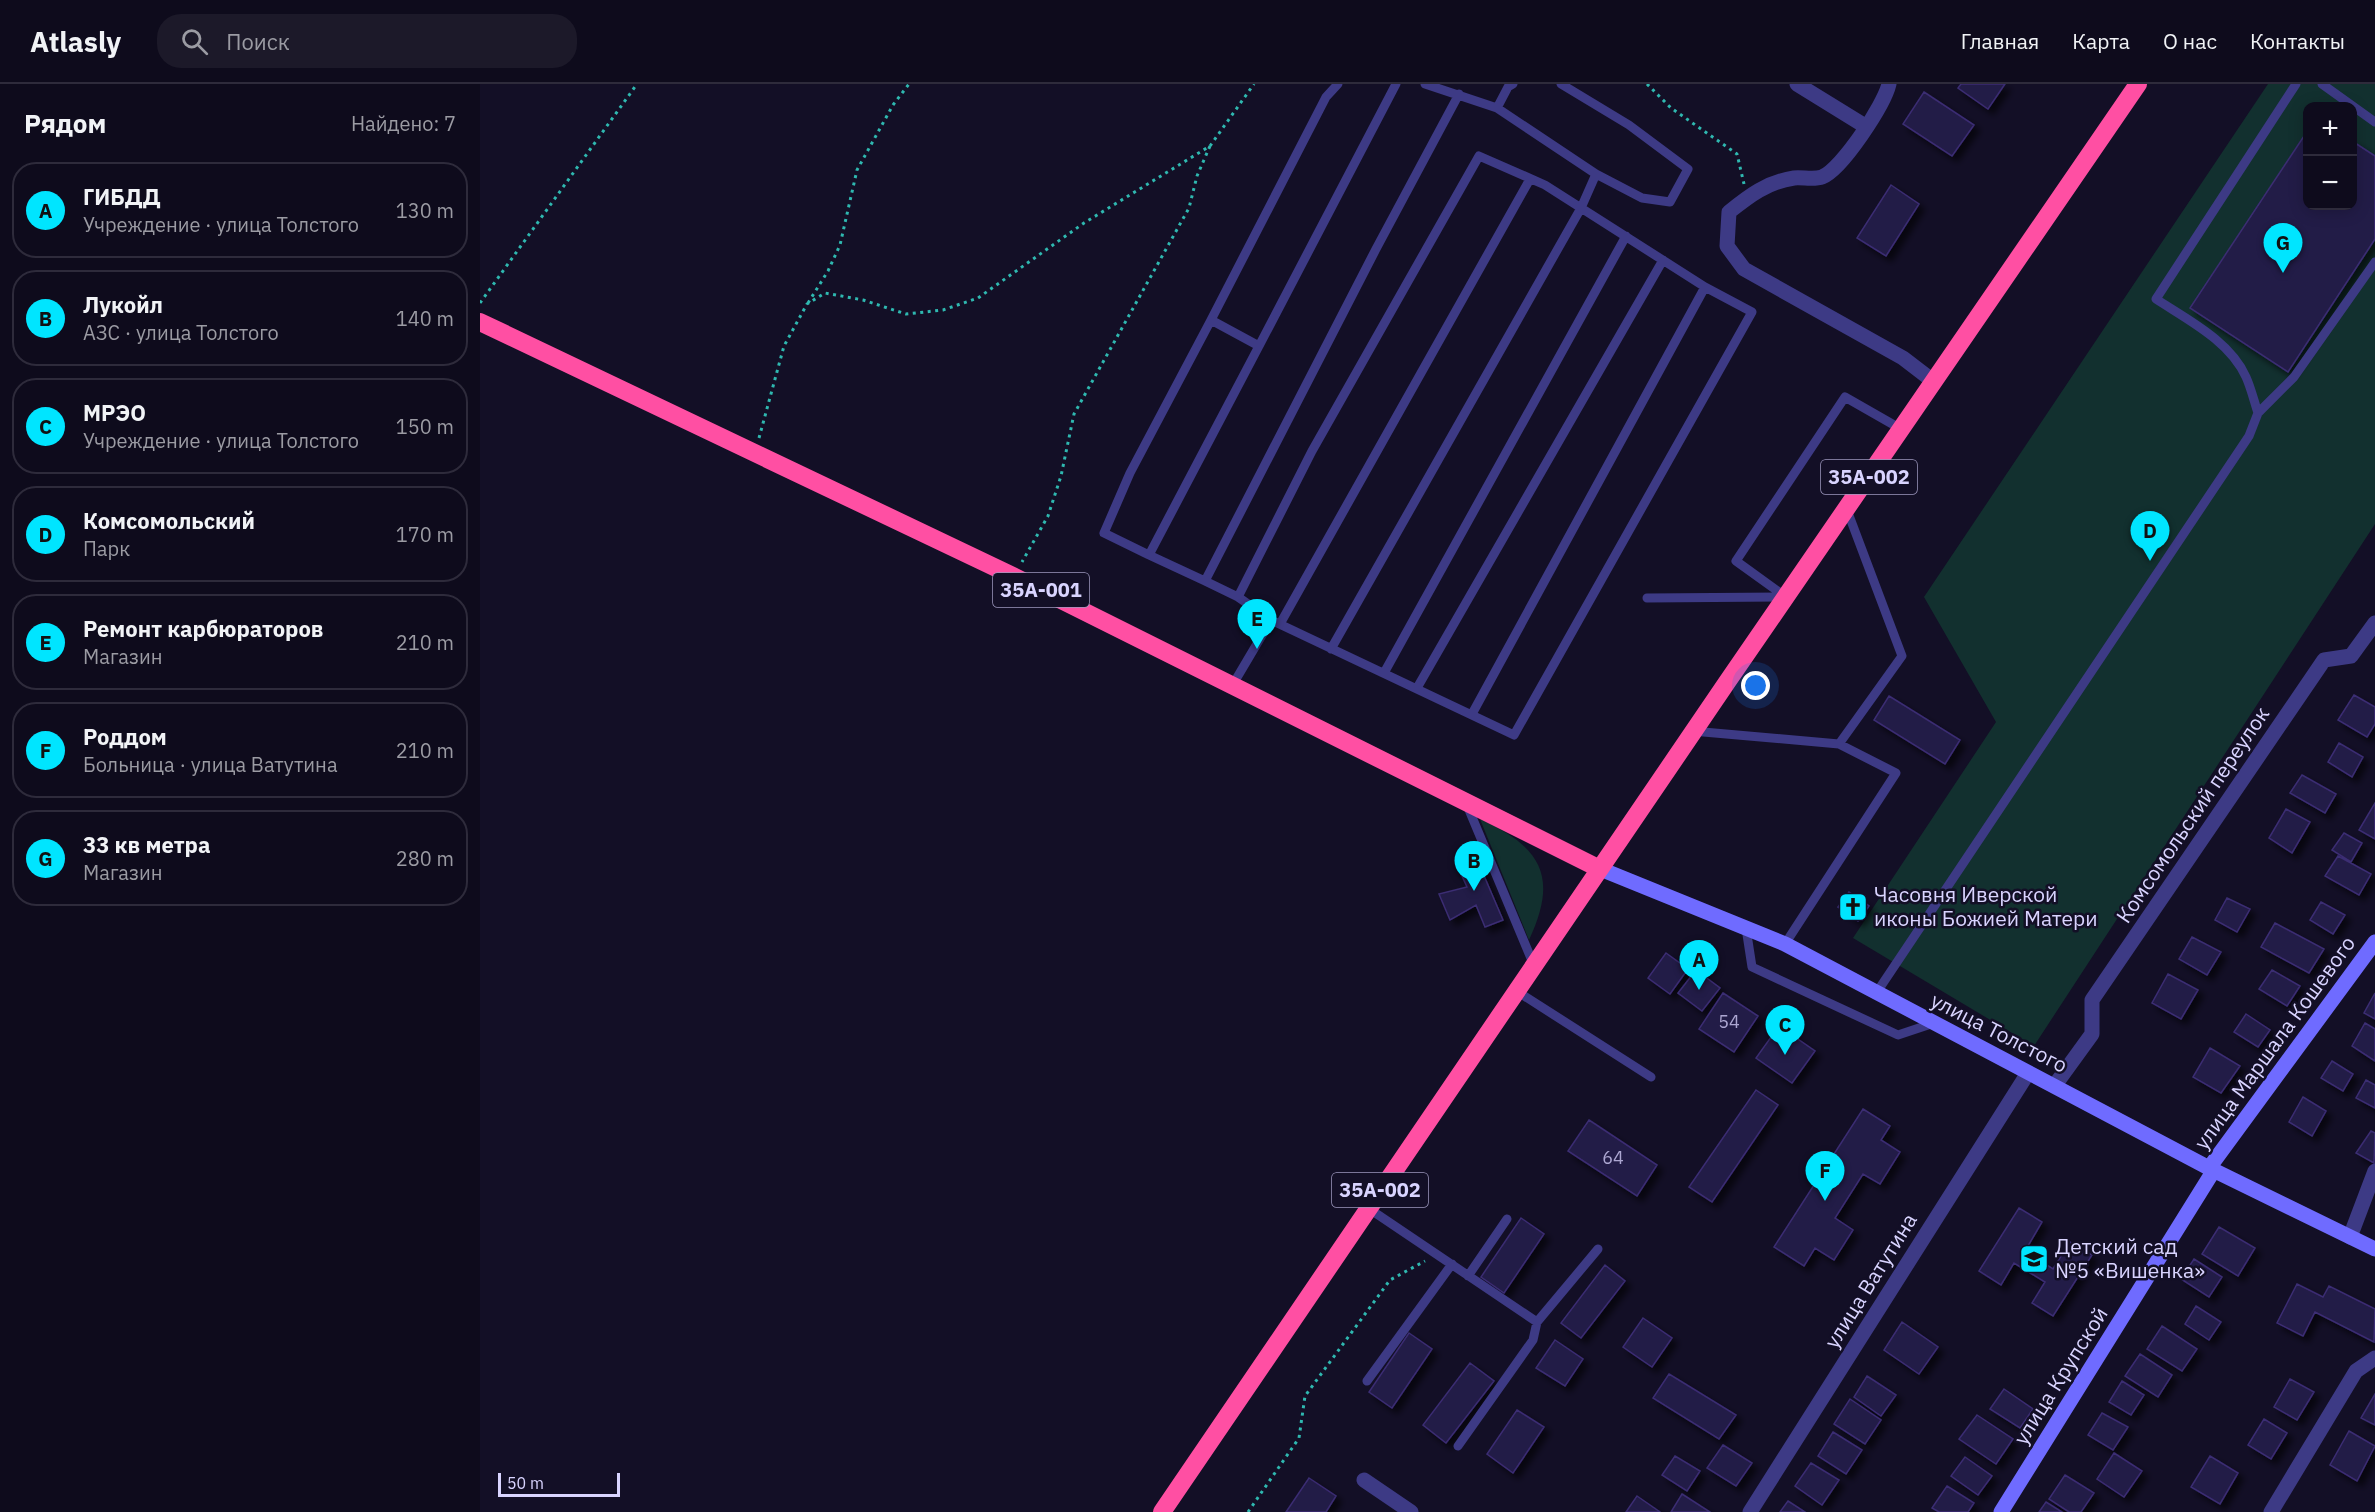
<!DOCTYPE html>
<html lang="ru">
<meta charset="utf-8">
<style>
body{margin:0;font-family:"IBM Plex Sans",sans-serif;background:#1c1929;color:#f1f3f6}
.controls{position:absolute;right:18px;top:18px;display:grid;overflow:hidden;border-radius:12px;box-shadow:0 3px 15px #0003}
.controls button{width:54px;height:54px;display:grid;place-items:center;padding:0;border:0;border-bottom:2px solid #2e2b3b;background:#0e0b1c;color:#f1f3f6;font:30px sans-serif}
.scale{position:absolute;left:18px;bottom:15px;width:122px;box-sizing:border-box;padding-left:6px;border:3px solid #d9d4ff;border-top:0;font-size:16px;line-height:21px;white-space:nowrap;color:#d9d4ff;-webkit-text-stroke:4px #130f26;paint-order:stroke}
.you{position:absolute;left:1276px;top:602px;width:21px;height:21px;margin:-15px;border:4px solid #fff;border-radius:50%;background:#1a73e8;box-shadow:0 0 0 9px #1a73e833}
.badge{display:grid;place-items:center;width:39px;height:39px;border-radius:50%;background:#00e5ff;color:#111;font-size:20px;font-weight:700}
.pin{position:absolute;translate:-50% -50px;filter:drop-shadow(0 2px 3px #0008)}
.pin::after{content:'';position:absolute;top:32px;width:21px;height:18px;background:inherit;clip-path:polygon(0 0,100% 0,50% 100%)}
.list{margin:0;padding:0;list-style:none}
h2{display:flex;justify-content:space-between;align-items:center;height:78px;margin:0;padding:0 24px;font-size:26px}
h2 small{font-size:20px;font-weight:400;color:#9b9ba3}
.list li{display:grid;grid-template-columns:39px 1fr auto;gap:18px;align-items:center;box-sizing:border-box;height:96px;margin:0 12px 12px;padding:0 12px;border:2px solid #2e2b3b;border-radius:24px}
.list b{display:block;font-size:22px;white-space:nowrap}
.list p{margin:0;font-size:20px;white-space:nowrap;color:#9b9ba3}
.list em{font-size:20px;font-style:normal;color:#9b9ba3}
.icon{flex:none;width:33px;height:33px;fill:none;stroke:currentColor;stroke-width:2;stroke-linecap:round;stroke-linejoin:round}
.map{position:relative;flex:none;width:1895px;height:1428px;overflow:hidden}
header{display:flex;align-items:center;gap:36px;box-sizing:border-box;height:84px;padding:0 30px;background:#0e0b1c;border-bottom:2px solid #2e2b3b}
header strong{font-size:28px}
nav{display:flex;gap:33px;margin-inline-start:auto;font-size:21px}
.search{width:420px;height:54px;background:#1c1929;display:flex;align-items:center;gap:15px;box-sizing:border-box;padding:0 21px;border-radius:24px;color:#9b9ba3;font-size:22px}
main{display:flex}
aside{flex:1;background:#0e0b1c}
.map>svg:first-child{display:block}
.green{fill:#12302f;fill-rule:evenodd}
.building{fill:#241b47;stroke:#3b2d73;stroke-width:1.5;filter:url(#shadow)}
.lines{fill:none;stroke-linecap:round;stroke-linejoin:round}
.path{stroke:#2fb8b0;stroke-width:3;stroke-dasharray:3 4.5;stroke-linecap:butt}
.lane{stroke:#3d3a85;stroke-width:9}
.street{stroke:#3d3a85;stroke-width:15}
.secondary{stroke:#6f6bff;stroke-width:15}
.highway{stroke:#ff4fa3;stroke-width:18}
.labels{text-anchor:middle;stroke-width:5;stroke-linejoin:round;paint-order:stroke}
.number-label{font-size:18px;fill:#aca6d1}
.shield{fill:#130f26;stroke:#9e99be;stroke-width:1.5}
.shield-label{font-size:20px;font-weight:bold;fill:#d9d4ff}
.street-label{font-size:21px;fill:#d9d4ff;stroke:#130f26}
.poi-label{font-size:21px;fill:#d9d4ff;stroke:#130f26;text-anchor:start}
</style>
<header>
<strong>Atlasly</strong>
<div class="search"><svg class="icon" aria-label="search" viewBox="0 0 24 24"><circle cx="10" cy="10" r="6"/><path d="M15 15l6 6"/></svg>Поиск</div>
<nav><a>Главная</a><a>Карта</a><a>О нас</a><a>Контакты</a></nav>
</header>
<main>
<aside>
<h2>Рядом<small>Найдено: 7</small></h2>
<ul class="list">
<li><span class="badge">A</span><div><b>ГИБДД</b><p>Учреждение · улица Толстого</p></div><em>130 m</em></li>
<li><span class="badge">B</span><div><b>Лукойл</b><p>АЗС · улица Толстого</p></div><em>140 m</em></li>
<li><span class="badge">C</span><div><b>МРЭО</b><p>Учреждение · улица Толстого</p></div><em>150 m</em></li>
<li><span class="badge">D</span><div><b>Комсомольский</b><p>Парк</p></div><em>170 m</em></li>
<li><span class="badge">E</span><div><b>Ремонт карбюраторов</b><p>Магазин</p></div><em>210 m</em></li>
<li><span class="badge">F</span><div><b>Роддом</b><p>Больница · улица Ватутина</p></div><em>210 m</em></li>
<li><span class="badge">G</span><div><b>33 кв метра</b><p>Магазин</p></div><em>280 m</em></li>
</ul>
</aside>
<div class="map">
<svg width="1895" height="1428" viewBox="0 0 1895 1428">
<defs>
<filter id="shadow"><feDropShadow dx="5.5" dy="5.5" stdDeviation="3" flood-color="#0009"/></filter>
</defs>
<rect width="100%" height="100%" fill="#130f26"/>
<path class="green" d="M 1788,0 L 1895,0 L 1895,440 L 1554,962 L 1373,854 L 1516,638 L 1444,513 ZM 1828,22 L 1872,22 L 1872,122 L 1828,122 Z
M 1000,735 C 1061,763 1079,792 1049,856 Z"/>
<path class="building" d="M 1481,0 L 1525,0 L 1508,25 L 1478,4 Z
M 1444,8 L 1494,41 L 1472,72 L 1423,40 Z
M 1828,46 L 1828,122 L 1872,122 L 1872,57 L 1895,72 L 1895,155 L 1808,288 L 1710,224 Z
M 1411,101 L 1439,120 L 1406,172 L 1377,154 Z
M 1874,611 L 1895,623 L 1895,640 L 1887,653 L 1858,636 Z
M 1409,612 L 1480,656 L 1465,680 L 1394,636 Z
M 1859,659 L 1883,673 L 1872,693 L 1848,678 Z
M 1822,691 L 1856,710 L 1845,729 L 1810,709 Z
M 1895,719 L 1895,755 L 1879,746 Z
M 1806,725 L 1830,738 L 1812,769 L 1789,754 Z
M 1864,749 L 1882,759 L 1871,778 L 1852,766 Z
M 1858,772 L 1891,790 L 1879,811 L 1845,792 Z
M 996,773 L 1023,836 L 1005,843 L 996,821 L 970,836 L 959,810 L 987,803 L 977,781 Z
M 1369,808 L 1389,822 L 1378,837 L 1358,823 Z
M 1747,814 L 1770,825 L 1757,848 L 1735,836 Z
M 1841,818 L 1865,831 L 1853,850 L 1830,836 Z
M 1795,839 L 1844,865 L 1829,889 L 1781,863 Z
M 1712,853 L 1741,868 L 1727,891 L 1699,875 Z
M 1186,869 L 1208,885 L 1190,910 L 1168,894 Z
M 1216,886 L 1240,904 L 1222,927 L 1198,909 Z
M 1792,886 L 1820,902 L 1807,922 L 1779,905 Z
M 1688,890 L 1718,906 L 1701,935 L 1672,919 Z
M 1243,909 L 1278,932 L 1254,968 L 1219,945 Z
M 1895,909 L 1895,935 L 1884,929 Z
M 1766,930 L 1790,946 L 1778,963 L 1754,948 Z
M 1885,939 L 1895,945 L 1895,977 L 1872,962 Z
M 1299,942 L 1335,967 L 1312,999 L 1276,974 Z
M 1730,964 L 1760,982 L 1741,1009 L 1713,993 Z
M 1852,977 L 1873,990 L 1863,1007 L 1841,994 Z
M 1886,996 L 1895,1001 L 1895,1024 L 1876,1014 Z
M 1276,1006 L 1298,1021 L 1232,1118 L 1209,1103 Z
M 1823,1013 L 1846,1027 L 1832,1052 L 1809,1038 Z
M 1383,1025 L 1410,1042 L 1401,1056 L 1420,1068 L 1400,1100 L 1383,1090 L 1355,1134 L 1373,1146 L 1354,1176 L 1335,1164 L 1324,1182 L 1294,1163 Z
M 1109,1036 L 1177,1081 L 1157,1112 L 1088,1067 Z
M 1891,1047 L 1895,1049 L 1894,1079 L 1876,1069 Z
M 1539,1124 L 1562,1138 L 1545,1167 L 1573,1185 L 1590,1158 L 1612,1171 L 1573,1232 L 1552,1219 L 1565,1198 L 1534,1179 L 1521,1201 L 1499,1187 Z
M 1041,1134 L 1064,1150 L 1024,1209 L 1001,1193 Z
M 1739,1143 L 1775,1164 L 1758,1192 L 1722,1170 Z
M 1714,1175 L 1742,1193 L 1729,1213 L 1701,1195 Z
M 1125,1181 L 1145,1197 L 1101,1254 L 1081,1239 Z
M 1817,1200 L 1843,1213 L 1849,1202 L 1895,1225 L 1894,1258 L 1835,1228 L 1823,1252 L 1797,1239 Z
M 1716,1222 L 1741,1238 L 1729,1256 L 1705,1240 Z
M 1163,1234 L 1192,1254 L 1172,1283 L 1143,1263 Z
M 1422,1238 L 1458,1263 L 1439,1290 L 1404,1266 Z
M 1682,1242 L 1717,1265 L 1702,1287 L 1667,1265 Z
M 929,1249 L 952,1265 L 912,1324 L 889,1308 Z
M 1075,1256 L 1103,1275 L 1085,1302 L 1056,1284 Z
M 1660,1270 L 1692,1291 L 1678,1313 L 1645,1292 Z
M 990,1279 L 1014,1297 L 966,1359 L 943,1341 Z
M 1189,1290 L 1256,1331 L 1239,1355 L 1173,1314 Z
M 1387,1292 L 1416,1311 L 1401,1332 L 1374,1313 Z
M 1810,1295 L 1834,1308 L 1817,1336 L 1794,1323 Z
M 1642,1297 L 1664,1311 L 1651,1331 L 1629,1318 Z
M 1524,1305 L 1553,1325 L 1540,1344 L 1510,1325 Z
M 1895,1310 L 1895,1341 L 1881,1334 Z
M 1370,1315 L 1401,1336 L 1385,1360 L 1354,1340 Z
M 1037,1326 L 1064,1343 L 1033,1389 L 1007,1370 Z
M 1622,1329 L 1648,1343 L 1633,1366 L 1608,1351 Z
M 1497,1331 L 1533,1355 L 1516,1380 L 1479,1355 Z
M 1784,1335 L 1807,1349 L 1791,1375 L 1768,1361 Z
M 1869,1347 L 1895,1362 L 1877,1397 L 1850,1381 Z
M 1353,1348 L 1382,1366 L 1366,1390 L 1338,1372 Z
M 1243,1361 L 1272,1379 L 1256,1402 L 1227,1384 Z
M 1634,1369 L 1662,1387 L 1644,1413 L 1617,1395 Z
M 1195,1372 L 1220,1387 L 1207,1407 L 1182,1391 Z
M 1730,1372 L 1758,1389 L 1740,1420 L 1711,1403 Z
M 1485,1373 L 1512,1392 L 1498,1411 L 1471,1392 Z
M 1331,1379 L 1359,1396 L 1342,1421 L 1315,1402 Z
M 1585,1391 L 1614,1409 L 1601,1428 L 1589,1428 L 1569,1415 Z
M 829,1394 L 856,1412 L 846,1428 L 806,1428 Z
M 1467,1402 L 1494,1419 L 1488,1428 L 1459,1428 L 1452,1424 Z
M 1202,1410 L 1230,1428 L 1191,1428 Z
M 1157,1412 L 1180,1428 L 1146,1428 Z
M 1308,1417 L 1325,1428 L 1300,1428 Z
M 1566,1418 L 1582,1428 L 1559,1428 Z"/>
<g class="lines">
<path class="path" d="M 1167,0 L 1191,24 L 1257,70 L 1264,100
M 730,62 L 774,0
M 0,219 L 157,0
M 328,219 L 348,187 L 360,161 L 377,86 L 413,21 L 429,0
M 279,354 L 304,262 L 327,220 L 345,209 L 383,216 L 426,230 L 463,226 L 498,214 L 604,139 L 730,62 L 717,92 L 709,124 L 594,330 L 581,392 L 568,432 L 542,478
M 768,1428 L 819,1354 L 825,1312 L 910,1196 L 945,1177"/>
<path class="lane" d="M 858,0 L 846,13 L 731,236 L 779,262 L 916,0
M 945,0 L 1017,24
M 1033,0 L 1028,3 L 1017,24 L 1116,90 L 1162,114 L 1190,118 L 1208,85 L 1149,41 L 1081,0
M 1842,0 L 1895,38
M 731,236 L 650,389 L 624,449 L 669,471 L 779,262
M 1778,329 C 1774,317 1771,304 1766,293 C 1750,257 1708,236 1676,215 L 1816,0
M 669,471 L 725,497 L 896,165 L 979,10
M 725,497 L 758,513
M 1306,513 L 1256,477 L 1365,313 L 1421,345
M 1167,514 L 1306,513
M 800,540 L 1050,95
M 851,565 L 1101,124 L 1116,90
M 904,589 L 1146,152
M 752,602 L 791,536 L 1034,651 L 1272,228 L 1225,203 L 1065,101 L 999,72 L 832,367 L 758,513 L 791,536
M 937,604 L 1183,176
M 992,630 L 1225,203
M 1212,647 L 1359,660 L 1422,572 L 1367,426
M 987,721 L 1053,879
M 1266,844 L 1272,883 L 1418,951 L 1454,939
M 1305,860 L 1416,689 L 1359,660
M 1035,906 L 1171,993
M 1397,908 L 1769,352 L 1778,329 L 1814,293 L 1895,178
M 888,1124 L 1057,1238 L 1118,1165
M 988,1192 L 1027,1135
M 887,1297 L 972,1180
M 978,1362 L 1053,1256 L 1057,1238"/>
<path class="street" d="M 1317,0 L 1385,42
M 1409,0 C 1404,21 1362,85 1342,93 C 1334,96 1322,93 1314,94 C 1287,98 1269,112 1249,128 L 1247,162 L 1264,185 L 1423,274 L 1453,297
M 1575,1001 L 1612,950 L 1612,916 L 1844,576 L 1871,572 L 1895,539
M 1870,1153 L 1895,1087
M 884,1396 L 931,1428
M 1270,1428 L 1548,989
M 1791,1428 L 1876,1287 L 1895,1274"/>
<path class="secondary" d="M 1118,784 L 1305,860 L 1729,1084 L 1895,1165
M 1729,1084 L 1895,858
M 1521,1428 L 1734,1086"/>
<path class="highway" d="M 0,238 L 535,493 L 1118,784
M 682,1428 C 1005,950 1331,475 1658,0"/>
</g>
<defs>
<g id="church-square" transform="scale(1.5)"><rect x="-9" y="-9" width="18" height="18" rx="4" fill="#00e5ff" stroke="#130f26"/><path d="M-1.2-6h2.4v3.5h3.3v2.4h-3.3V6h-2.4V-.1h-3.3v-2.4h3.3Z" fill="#111"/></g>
<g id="school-square" transform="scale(1.5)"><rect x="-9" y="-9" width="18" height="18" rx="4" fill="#00e5ff" stroke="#130f26"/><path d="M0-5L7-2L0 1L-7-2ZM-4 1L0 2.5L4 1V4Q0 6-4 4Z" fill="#111"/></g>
</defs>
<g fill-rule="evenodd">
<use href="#church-square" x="1373" y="823"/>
<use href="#school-square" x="1554" y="1175"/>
</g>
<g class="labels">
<g class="number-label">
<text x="1249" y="944">54</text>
<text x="1133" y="1080">64</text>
</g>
<g class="shield">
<rect x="1341" y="376" width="96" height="34" rx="4.5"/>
<rect x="513" y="489" width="96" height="34" rx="4.5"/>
<rect x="852" y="1089" width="96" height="34" rx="4.5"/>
</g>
<g class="shield-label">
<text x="1389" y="400">35А-002</text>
<text x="561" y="513">35А-001</text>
<text x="900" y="1113">35А-002</text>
</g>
<g class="street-label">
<text transform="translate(1713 731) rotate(-56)" y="7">Комсомольский переулок</text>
<text transform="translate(1519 949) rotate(27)" y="7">улица Толстого</text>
<text transform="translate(1795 959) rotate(-54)" y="7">улица Маршала Кошевого</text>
<text transform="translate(1391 1197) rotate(-58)" y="7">улица Ватутина</text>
<text transform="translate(1581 1292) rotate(-58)" y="7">улица Крупской</text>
</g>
<g class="poi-label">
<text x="1394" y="818">Часовня Иверской<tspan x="1394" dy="24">иконы Божией Матери</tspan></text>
<text x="1575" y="1170">Детский сад<tspan x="1575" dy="24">№5 «Вишенка»</tspan></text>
</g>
</g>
</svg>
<div class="controls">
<button>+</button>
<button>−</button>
</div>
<div class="scale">50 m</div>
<div class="you"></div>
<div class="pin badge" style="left:1219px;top:906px">A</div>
<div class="pin badge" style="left:994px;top:807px">B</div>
<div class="pin badge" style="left:1305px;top:971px">C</div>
<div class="pin badge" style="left:1670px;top:477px">D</div>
<div class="pin badge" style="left:777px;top:565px">E</div>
<div class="pin badge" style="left:1345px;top:1117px">F</div>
<div class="pin badge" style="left:1803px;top:189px">G</div>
</div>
</main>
